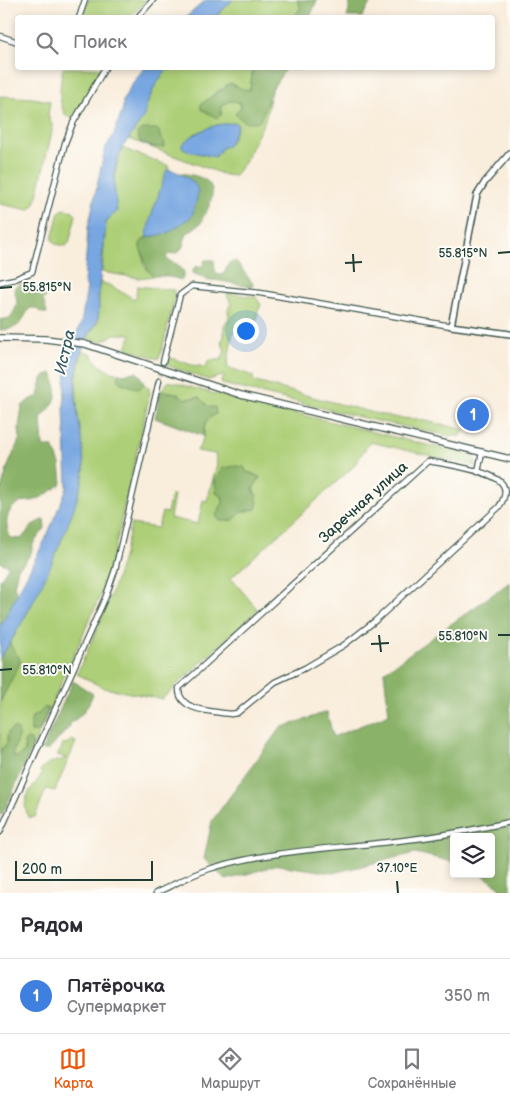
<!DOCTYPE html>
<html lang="ru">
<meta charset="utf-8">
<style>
body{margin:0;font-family:"Balsamiq Sans",sans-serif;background:#f2f2f3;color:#2b2b33}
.controls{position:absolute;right:15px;bottom:15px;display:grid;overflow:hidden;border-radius:5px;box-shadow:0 2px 8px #0003}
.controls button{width:45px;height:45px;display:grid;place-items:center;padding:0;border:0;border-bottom:1px solid #e1e1e2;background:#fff;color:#2b2b33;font:25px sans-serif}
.scale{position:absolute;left:15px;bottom:12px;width:138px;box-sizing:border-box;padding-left:5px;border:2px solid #1f3d34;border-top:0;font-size:14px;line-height:18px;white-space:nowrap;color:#1f3d34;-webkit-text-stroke:4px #fdfcf7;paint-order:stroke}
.you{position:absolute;left:245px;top:330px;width:18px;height:18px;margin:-12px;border:4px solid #fff;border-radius:50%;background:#1a73e8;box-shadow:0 0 0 8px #1a73e833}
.badge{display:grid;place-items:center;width:32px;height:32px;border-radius:50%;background:#ea580c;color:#fff;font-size:16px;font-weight:700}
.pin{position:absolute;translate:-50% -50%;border:2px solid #fff;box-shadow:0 1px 5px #0006}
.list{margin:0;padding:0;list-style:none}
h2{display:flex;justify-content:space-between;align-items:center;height:65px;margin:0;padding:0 20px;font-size:21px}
h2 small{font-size:16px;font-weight:400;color:#7c7c81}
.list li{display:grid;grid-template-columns:32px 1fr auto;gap:15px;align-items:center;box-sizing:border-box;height:75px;padding:0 20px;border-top:1px solid #e1e1e2}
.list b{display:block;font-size:19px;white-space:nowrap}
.list p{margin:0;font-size:16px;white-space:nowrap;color:#7c7c81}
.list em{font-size:16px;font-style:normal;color:#7c7c81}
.icon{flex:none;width:28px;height:28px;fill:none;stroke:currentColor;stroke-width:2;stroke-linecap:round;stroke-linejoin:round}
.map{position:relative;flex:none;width:510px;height:893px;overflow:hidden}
.search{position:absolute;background:#fff;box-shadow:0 2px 8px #0003;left:15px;right:15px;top:15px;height:55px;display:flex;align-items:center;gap:12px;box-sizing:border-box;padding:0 18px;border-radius:5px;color:#7c7c81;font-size:19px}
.sheet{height:140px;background:#fff}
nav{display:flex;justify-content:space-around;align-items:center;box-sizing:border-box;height:70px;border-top:1px solid #e1e1e2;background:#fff;font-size:14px;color:#7c7c81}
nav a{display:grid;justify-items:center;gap:2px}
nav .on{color:#ea580c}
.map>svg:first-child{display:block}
.green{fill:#adcf77;stroke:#668656;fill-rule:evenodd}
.forest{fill:#8ab268;stroke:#54784e}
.water{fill:#77a6e1;stroke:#4b728a}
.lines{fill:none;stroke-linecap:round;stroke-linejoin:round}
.minor-tunnel{stroke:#cdcaba;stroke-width:4.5;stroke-dasharray:4.5 2;stroke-linecap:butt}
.minor-casing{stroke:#40574d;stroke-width:7}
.tertiary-casing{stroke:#40574d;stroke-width:8}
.secondary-casing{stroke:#40574d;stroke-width:8}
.minor{stroke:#fff;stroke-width:4.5}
.tertiary{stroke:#fff;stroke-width:5}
.secondary{stroke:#fff;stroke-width:5.5}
.ticks{fill:none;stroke:#1f3d34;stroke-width:2}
.labels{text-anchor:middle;stroke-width:4;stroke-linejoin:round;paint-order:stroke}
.street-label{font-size:15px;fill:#1f3d34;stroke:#fdfcf7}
.water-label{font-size:16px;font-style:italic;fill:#395c68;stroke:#fdfcf7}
.ticks-label{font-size:12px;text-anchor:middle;fill:#1f3d34;stroke:#fdfcf7;stroke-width:4;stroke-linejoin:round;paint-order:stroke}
</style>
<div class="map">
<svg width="510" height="893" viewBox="0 0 510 893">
<rect width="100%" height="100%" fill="#fdfcf7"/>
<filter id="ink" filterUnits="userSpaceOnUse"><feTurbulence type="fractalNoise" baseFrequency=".02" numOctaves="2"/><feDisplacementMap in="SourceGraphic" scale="10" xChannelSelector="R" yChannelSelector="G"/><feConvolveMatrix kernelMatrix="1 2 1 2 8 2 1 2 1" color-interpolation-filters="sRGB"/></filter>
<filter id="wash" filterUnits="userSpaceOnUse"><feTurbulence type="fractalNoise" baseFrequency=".0096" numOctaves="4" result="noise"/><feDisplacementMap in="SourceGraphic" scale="20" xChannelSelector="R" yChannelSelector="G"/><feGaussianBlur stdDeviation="1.12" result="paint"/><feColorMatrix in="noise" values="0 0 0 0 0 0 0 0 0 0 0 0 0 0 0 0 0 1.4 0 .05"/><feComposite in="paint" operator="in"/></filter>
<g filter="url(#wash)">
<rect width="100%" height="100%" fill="#f9eddc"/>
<path class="green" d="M 88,0 L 147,0 L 130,17 L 82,17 Z
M 233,0 L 297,0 L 301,7 L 294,17 L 215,18 Z
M 63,68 L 101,68 L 74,119 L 66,116 C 57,101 60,84 63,68 Z
M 168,68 L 253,68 L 250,90 L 245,91 L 231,83 C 226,87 220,89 215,93 C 210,97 209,100 201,104 L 201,109 L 217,117 L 221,115 L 222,105 L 230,101 L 239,102 L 241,106 L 260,121 L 264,107 L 270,99 L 265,120 L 245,161 L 235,176 L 225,175 L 129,139 L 135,128 L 144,117 L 147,104 L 155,86 ZM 236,123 L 238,125 L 231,142 L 228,145 L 223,147 L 215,156 L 188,151 L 194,134 L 217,125 Z
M 0,96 L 32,98 L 50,101 L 48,115 L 53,127 L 35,204 L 29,210 L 0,204 Z
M 122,148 L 169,166 L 146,238 L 141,242 L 140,247 L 143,256 L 144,266 L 153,276 L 139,278 L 102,272 L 106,223 L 109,218 L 117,212 C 113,185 113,174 122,148 Z
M 64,209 L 73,211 L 76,215 L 69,243 L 66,246 L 55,244 L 52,239 L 59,212 Z
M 100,282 L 109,285 L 134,299 L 136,296 L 137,286 L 174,290 L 173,294 L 175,296 L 161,354 L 158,359 L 126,348 L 131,335 L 129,334 L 114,334 L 102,342 L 87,338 L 98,322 Z
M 228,293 L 256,297 L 261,305 L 258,311 L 254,335 L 233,332 L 227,367 L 253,376 L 253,380 L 256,382 L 374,413 L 398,418 L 417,419 L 466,430 L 460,436 L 451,436 L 377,421 L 222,384 L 221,381 L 224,377 L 222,376 L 208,380 L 166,365 L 171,358 L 192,365 L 206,367 L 209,360 L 221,360 L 225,351 L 221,341 L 224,337 L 224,326 L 229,317 L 228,310 L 231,303 L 227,295 Z
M 82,351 L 92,354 C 98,367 107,372 121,374 L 118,377 L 121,383 L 139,388 L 144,384 L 149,388 L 150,393 L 113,557 L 101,594 L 32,749 L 33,744 L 24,747 L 25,752 L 17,757 L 13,756 L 14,747 L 18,739 L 7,743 L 0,751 L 0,702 L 19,665 L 20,660 L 11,648 L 10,643 L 31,606 L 57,550 L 80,489 L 84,469 L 78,421 L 76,379 ZM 45,708 L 44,720 C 41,724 41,728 38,732 L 31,732 L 33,716 L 38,714 Z
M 169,381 L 211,393 L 469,455 C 473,458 477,460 475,466 L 370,442 L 353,467 L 231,578 L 258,610 L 162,699 L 104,688 L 77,674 C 99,625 121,577 131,524 L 158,528 L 162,512 L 167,513 L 171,495 L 174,495 L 170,518 L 198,524 L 203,500 L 207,501 L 217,464 L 215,454 L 197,451 C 199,447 202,442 203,438 C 206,429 202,426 210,417 L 209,407 L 199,397 L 185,399 C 178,392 171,392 161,391 ZM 247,472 L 254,474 L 256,483 L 253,489 L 257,495 L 256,509 L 242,512 L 236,516 L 219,509 L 223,503 L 222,496 L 216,493 L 215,479 Z
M 72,740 L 76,742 L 55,791 L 46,789 L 35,817 L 30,818 C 17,800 34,787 42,774 L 40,771 C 49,759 55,764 66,758 L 57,755 L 61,750 L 63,743 L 66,744 Z"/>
<path class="forest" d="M 297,0 L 317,0 L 310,17 L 294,17 L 301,8 Z
M 349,0 L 372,0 L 362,17 L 347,17 L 349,11 Z
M 253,68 L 286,68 L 272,89 L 260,121 L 246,123 L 235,114 L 241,107 L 239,102 L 230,101 L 222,105 L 221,115 L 217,118 L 201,109 L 201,104 C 210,99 215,92 225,89 L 227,84 C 235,83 241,91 250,90 Z
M 143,129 L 157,129 L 159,131 L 160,137 L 165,143 L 164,147 L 152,147 L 140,142 L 137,133 Z
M 180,173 C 201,176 220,180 209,206 C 207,212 202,216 201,223 L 185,235 L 184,245 L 178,253 L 169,254 L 166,257 L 169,261 L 177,264 L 184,272 L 182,280 L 166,276 L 153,276 C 145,268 146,265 143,255 C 143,254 140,248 140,247 C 139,236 160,234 168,233 L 193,183 Z
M 205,260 L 214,260 L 215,271 L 218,275 L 224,274 L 229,263 L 236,261 L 253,284 L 252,287 L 216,280 L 208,281 L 203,277 L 192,273 L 195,267 L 203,266 Z
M 21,283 L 33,290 L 34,294 L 38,295 L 41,291 L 46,291 L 50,293 L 43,300 L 47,313 L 42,313 L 35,308 L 30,308 C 19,324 22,328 0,330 L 0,320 L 10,318 C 19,304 18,304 14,288 Z
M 136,372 L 140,375 L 144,384 L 139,389 L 121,383 L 118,377 L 121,374 Z
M 52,373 C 60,396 57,402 41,418 L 43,447 L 53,447 L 60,464 L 62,483 C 55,489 47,494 38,499 C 33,502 25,500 19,503 C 5,510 4,527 11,538 L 21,539 L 34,524 L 44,519 L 45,528 L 33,544 L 31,553 L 25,562 L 18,568 L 14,586 L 18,595 L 0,627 L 0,580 L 9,566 L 0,562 L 0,493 L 8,466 L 20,438 L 19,428 L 22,406 L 29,400 L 39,396 L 40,387 L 43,377 Z
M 161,391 C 171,392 178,392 185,399 L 199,397 L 209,407 L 215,407 L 216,414 C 206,419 203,425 204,436 L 155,418 Z
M 237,466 L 244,467 L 247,472 L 260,477 L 253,489 L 258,502 L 256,509 L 242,512 L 234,520 L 220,521 L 216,515 L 223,503 L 223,497 L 216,493 L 215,479 L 223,468 Z
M 510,582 L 510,893 L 502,893 L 500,887 L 481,874 L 491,874 L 491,837 L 454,837 L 454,862 L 415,853 L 333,873 L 278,865 L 226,880 L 204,859 L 212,821 L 280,728 L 327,712 L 333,737 L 389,714 L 384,672 Z
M 10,643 C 12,650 19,654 20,661 C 20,664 3,696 0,702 L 0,658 Z
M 73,681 L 93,694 C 88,706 82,717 70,723 L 70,726 L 49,750 L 42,750 Z
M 45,707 L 48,708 C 46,716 43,725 38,732 L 31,732 L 31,720 L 33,716 L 38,714 Z
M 14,728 L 18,730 C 20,740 13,746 13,756 L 17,757 L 25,752 L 24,742 L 27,739 L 31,740 L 32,749 L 3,813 L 0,816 L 0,751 L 7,743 C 7,736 6,731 14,728 Z"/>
<path class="water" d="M 206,0 L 233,0 L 215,17 L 186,17 Z
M 144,68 L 168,68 L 155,86 L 147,104 L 144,117 L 122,148 L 115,168 L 114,185 L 117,212 L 109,218 L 106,223 L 98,298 C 102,324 93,323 85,343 C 80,353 78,365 76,376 C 73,407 84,437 84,467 C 84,481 78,495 74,508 C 55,560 31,612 0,658 L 0,627 L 46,538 L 67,488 L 64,407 L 66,367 L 69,349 L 81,324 L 87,287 L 84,283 L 88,228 L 105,149 L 114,134 L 123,109 L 123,100 L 132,84 Z
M 236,123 L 238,125 L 230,142 L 228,146 L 223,147 L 215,157 L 188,151 L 182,147 L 182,144 C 198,130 215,123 236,123 Z
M 168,169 C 178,172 198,180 198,193 C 197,200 194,209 192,216 L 168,233 L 146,238 L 150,220 L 166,172 Z"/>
</g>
<g filter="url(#ink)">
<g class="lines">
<path class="minor-tunnel" d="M 159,381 L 163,362"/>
<g class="minor-casing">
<path id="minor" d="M 79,18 L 85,0
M 137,18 L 153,0
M 0,36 L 18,42
M 0,282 L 15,279 L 32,272 L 65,143 L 73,123 L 105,68
M 163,362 L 180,295 L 192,286 L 260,293 L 451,326
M 428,461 C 444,464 496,471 503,485 C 507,492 503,501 499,507 L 375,621 L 344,645 L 305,668 L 275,682 L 237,713 L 231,714 C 213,711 178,712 179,688 Z
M 478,472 L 482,452
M 0,832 L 106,596 L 115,570 L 159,381
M 156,893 C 173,885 190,875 209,869 C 270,850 334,849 397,841 C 435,837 473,830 510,822"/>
</g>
<g class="tertiary-casing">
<path id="tertiary" d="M 510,153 L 485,182 L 477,195 L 451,326 L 510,334"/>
</g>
<g class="secondary-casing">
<path id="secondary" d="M 0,338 L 46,339 L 85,344 L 241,395 L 510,459"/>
</g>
<use href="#minor" class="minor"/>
<use href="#tertiary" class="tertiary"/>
<use href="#secondary" class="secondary"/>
</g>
</g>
<path class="ticks" d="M 498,253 L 510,252M 353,254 L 354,272M 345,263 L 362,262M 0,288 L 12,287M 379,635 L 381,652M 498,635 L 510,635M 371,644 L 389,643M 0,670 L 12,669M 397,881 L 398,893"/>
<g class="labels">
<g class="street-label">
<text transform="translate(363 502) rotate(-42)" y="5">Заречная улица</text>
</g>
<g class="water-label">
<text transform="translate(64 352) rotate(-77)" y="6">Истра</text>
</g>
</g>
<g class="ticks-label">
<text x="463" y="257">55.815°N</text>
<text x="47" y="291">55.815°N</text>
<text x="463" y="640">55.810°N</text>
<text x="47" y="674">55.810°N</text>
<text x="397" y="872">37.10°E</text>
</g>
</svg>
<div class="controls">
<button><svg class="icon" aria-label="layers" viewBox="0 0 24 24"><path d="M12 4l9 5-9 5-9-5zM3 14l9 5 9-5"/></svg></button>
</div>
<div class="scale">200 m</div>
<div class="you"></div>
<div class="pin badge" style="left:473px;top:415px;background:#3f7fe0">1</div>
<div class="search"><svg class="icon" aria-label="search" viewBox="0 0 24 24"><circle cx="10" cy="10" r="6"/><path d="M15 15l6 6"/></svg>Поиск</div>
</div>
<section class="sheet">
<h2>Рядом<small></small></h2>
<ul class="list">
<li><span class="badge" style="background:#3f7fe0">1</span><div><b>Пятёрочка</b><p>Супермаркет</p></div><em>350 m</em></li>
</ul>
</section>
<nav>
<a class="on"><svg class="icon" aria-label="map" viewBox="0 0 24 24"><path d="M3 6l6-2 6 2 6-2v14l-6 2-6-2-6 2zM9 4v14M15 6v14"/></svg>Карта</a>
<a><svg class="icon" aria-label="directions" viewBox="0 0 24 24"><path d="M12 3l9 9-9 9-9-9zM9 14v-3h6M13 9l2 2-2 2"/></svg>Маршрут</a>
<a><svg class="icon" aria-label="saved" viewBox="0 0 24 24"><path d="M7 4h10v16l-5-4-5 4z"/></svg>Сохранённые</a>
</nav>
